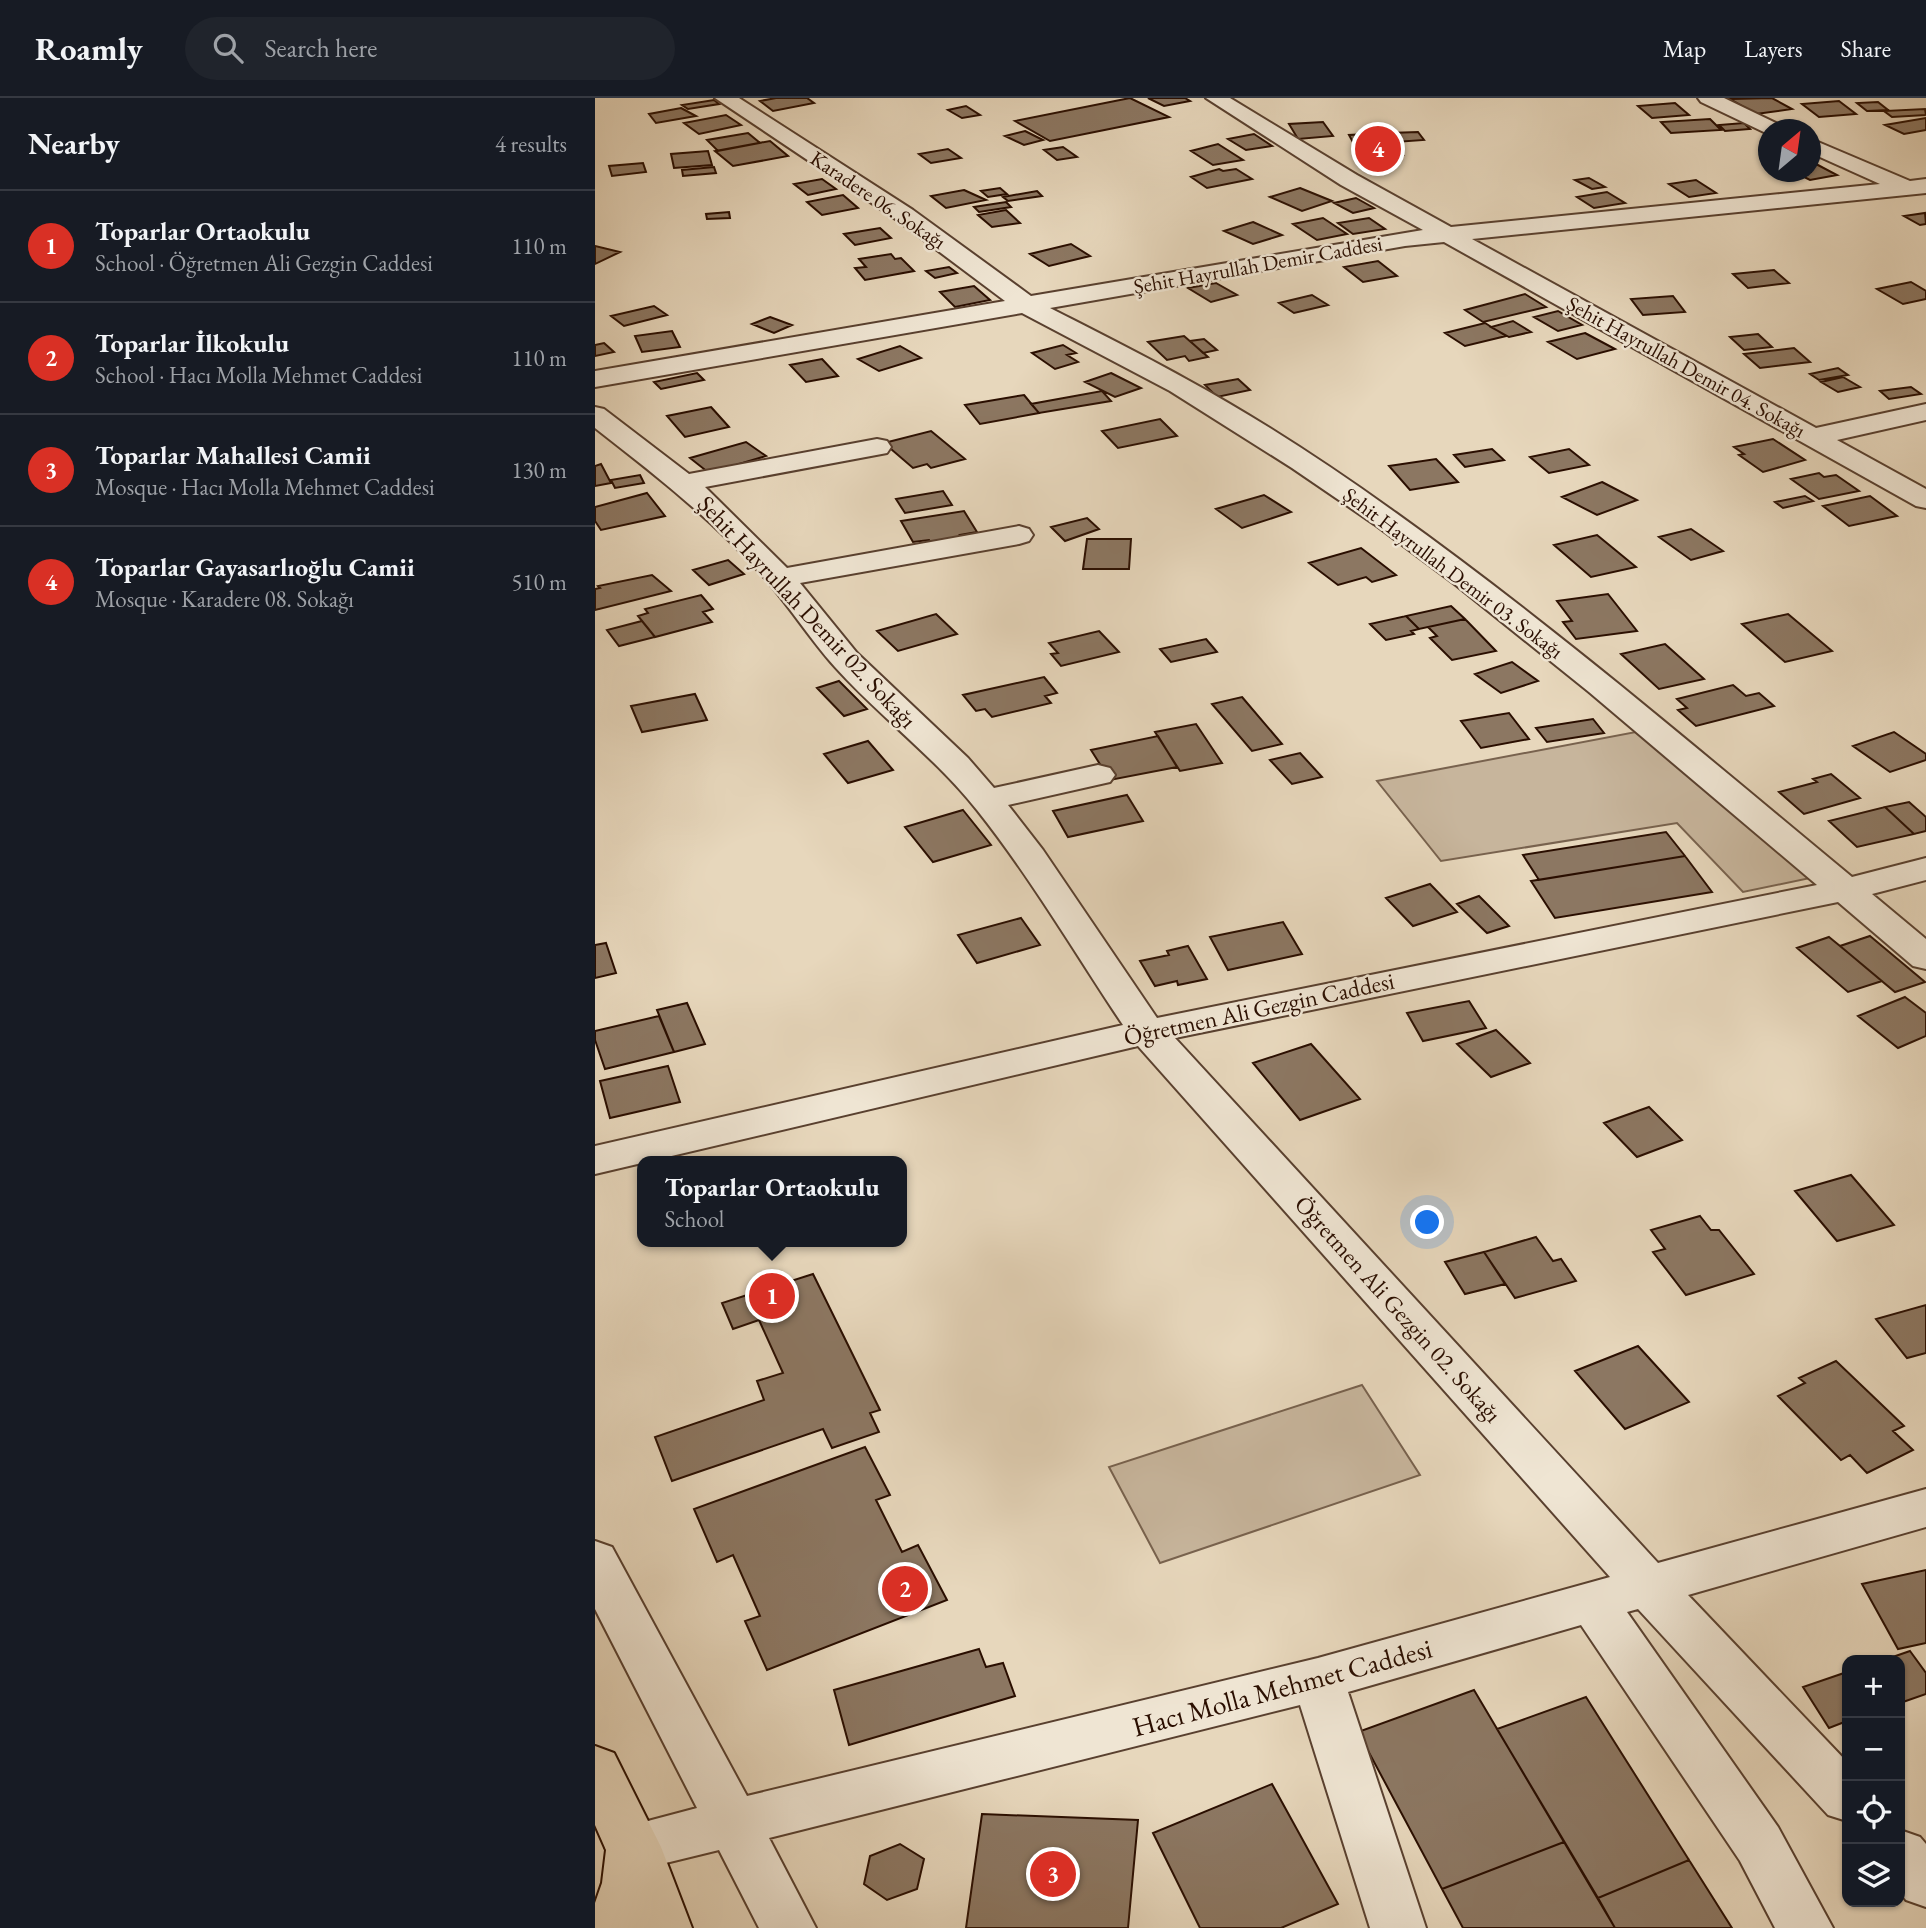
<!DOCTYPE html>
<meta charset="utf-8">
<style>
body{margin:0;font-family:"EB Garamond",serif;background:#20242c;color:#f1f3f6}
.controls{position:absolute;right:21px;bottom:21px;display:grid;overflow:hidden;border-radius:14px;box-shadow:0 2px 5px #0004}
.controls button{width:63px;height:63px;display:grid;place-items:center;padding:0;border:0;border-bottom:2px solid #363941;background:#171b24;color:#f1f3f6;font:35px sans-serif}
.compass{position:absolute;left:1163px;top:21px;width:63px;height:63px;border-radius:50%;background:#171b24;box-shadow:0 2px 5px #0004;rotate:29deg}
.you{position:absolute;left:833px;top:1125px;width:24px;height:24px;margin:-18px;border:5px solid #fff;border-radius:50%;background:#1a73e8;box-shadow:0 0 0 10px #1a73e833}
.badge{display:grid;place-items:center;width:46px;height:46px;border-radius:50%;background:#d93025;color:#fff;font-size:23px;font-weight:700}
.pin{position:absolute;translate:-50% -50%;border:4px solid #fff;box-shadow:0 2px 7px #0006}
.popup{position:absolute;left:42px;top:1058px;width:270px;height:91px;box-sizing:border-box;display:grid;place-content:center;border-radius:14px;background:#171b24;filter:drop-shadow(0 2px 5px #0005);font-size:23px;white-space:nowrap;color:#9ea1a6}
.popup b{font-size:26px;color:#f1f3f6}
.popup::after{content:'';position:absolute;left:50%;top:100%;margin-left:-14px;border:14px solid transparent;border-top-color:#171b24}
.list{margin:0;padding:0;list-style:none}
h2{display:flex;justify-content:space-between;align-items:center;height:91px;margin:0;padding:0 28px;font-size:30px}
h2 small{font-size:23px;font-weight:400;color:#9ea1a6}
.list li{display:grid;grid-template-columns:46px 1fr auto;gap:21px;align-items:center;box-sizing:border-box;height:112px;padding:0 28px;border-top:2px solid #363941}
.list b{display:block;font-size:26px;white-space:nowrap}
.list p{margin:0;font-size:23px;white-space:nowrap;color:#9ea1a6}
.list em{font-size:23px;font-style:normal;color:#9ea1a6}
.icon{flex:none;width:38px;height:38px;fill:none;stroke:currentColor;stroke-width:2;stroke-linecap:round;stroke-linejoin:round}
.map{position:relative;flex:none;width:1331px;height:1830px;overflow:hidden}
header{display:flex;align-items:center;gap:42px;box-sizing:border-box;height:98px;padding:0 35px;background:#171b24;border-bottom:2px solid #363941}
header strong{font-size:33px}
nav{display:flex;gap:38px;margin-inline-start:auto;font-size:24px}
.search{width:490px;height:63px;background:#20242c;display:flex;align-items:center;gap:18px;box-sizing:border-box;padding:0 24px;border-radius:38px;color:#9ea1a6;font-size:26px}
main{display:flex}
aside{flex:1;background:#171b24}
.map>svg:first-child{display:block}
.green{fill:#c7b59c;stroke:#78624e;stroke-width:2}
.building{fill:#8c7762;stroke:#2a0e00;stroke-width:2}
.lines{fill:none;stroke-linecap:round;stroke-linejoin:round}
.minor-casing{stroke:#59402f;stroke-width:4}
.highway-casing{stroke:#2a0e00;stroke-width:4}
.minor{fill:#efe5d3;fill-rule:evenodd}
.highway{fill:#e7d7bc;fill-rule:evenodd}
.labels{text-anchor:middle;stroke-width:5;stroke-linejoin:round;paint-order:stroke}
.far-street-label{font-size:21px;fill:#2a0e00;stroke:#efe5d3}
.street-label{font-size:24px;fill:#2a0e00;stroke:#efe5d3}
.near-street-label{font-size:28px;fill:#2a0e00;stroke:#efe5d3}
</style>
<header>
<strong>Roamly</strong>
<div class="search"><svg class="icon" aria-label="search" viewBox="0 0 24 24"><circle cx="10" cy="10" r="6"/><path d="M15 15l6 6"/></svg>Search here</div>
<nav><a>Map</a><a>Layers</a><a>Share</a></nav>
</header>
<main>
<aside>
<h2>Nearby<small>4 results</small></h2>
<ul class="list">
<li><span class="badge">1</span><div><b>Toparlar Ortaokulu</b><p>School · Öğretmen Ali Gezgin Caddesi</p></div><em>110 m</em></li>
<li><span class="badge">2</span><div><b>Toparlar İlkokulu</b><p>School · Hacı Molla Mehmet Caddesi</p></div><em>110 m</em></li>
<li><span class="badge">3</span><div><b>Toparlar Mahallesi Camii</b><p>Mosque · Hacı Molla Mehmet Caddesi</p></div><em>130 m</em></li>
<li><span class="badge">4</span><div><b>Toparlar Gayasarlıoğlu Camii</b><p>Mosque · Karadere 08. Sokağı</p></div><em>510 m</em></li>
</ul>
</aside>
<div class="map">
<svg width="1331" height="1830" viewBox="0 0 1331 1830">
<rect width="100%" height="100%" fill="#e7d7bc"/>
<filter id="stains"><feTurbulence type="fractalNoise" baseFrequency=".00286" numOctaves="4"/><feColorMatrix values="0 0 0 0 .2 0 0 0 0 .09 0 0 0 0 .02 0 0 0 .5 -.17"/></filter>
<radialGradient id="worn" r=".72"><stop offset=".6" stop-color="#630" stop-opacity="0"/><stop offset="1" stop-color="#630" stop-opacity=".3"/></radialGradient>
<path class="green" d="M 1046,633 L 1220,779 L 1148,794 L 1082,725 L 846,763 L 782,683 Z
M 767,1287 L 825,1377 L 565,1465 L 514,1369 Z"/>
<path class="building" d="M 181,0 L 212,0 L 219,5 L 178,13 L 165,3 Z
M 535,0 L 574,19 L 455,43 L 420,23 Z
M 553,0 L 590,0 L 595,3 L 569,8 Z
M 1177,0 L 1197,11 L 1161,16 L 1135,1 Z
M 119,2 L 124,6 L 93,11 L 87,7 Z
M 1244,3 L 1261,16 L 1224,19 L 1207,6 Z
M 1283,4 L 1293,12 L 1272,13 L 1262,5 Z
M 1080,5 L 1094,17 L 1057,20 L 1043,8 Z
M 371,8 L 385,17 L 367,20 L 353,12 Z
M 86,10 L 101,18 L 61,25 L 54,16 Z
M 1330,11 L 1331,17 L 1297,19 L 1289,13 Z
M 131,17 L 146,27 L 104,36 L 89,25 Z
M 1331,20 L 1331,32 L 1309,36 L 1290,27 Z
M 1115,21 L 1126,32 L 1076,35 L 1066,24 Z
M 728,24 L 738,38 L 703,41 L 694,26 Z
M 1149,25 L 1155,31 L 1130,33 L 1124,27 Z
M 430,33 L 448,42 L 429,47 L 410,38 Z
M 823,34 L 829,42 L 800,44 L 795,35 Z
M 153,35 L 165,45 L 123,53 L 112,42 Z
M 795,35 L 808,57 L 766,59 L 754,37 Z
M 659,36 L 677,48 L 651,52 L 633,41 Z
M 175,43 L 193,58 L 138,68 L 120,53 Z
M 623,46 L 648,62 L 618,67 L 596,53 Z
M 468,49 L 482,59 L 462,62 L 449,52 Z
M 353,51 L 366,60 L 336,65 L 324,56 Z
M 113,53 L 117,67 L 79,70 L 76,56 Z
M 48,65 L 51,74 L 17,78 L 14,68 Z
M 1221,66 L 1242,77 L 1215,82 L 1199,74 L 1216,74 L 1216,67 Z
M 119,69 L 121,75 L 88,78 L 87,72 Z
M 624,71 L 628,73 L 641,71 L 657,81 L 612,90 L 596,79 Z
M 994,80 L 1010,89 L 997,91 L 980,82 Z
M 227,81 L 241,91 L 213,97 L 199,86 Z
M 1101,82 L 1121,95 L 1094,99 L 1074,86 Z
M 405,90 L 412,96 L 393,99 L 386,93 Z
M 705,90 L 737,103 L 707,113 L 675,99 Z
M 369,92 L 391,102 L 351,110 L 336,98 Z
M 442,93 L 447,98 L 413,103 L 408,99 Z
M 1012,94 L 1030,105 L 999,110 L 982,99 Z
M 248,97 L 263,110 L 227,117 L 212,104 Z
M 761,100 L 779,110 L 758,115 L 739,105 Z
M 411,104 L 416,109 L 384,114 L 379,109 Z
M 411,112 L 425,125 L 397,129 L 383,117 Z
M 134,114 L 135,120 L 112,121 L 111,116 Z
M 1330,115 L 1331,126 L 1325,127 L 1309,118 Z
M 728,120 L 752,136 L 722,142 L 698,126 Z
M 774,120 L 790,131 L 758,136 L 743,125 Z
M 658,124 L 687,137 L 658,146 L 629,133 Z
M 285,130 L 296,140 L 260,147 L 249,136 Z
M 476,146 L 495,158 L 454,168 L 435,156 Z
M 0,148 L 25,154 L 0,166 Z
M 296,156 L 300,161 L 306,160 L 319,173 L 270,182 L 260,170 L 271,169 L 264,161 Z
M 783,163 L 802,178 L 768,184 L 749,169 Z
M 354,169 L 362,175 L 340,180 L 331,173 Z
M 1179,172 L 1194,185 L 1153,190 L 1138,176 Z
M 1316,184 L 1331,193 L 1331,201 L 1308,206 L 1282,191 Z
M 621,185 L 642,197 L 616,204 L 593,190 Z
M 379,188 L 395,202 L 360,209 L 345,194 Z
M 930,196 L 951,209 L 888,224 L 870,212 Z
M 717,197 L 733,207 L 699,215 L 684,205 Z
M 1078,198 L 1090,214 L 1048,217 L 1036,201 Z
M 59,208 L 72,217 L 29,228 L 16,218 Z
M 963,213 L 987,227 L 963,233 L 939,219 Z
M 175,219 L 197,227 L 179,235 L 157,226 Z
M 918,223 L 936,234 L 914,239 L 896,229 Z
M 890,225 L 911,238 L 870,248 L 850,235 Z
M 77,233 L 85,249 L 47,254 L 40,238 Z
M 990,235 L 1020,251 L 982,261 L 953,244 Z
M 1163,236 L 1177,249 L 1149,252 L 1135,239 Z
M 589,238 L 613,259 L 594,263 L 590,258 L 572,262 L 553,244 Z
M 609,241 L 622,252 L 608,255 L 595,243 Z
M 9,245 L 19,254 L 0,258 L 0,247 Z
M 468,247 L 481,255 L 472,257 L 483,264 L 460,271 L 437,255 Z
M 305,248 L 326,260 L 284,273 L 263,261 Z
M 1199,250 L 1215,264 L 1165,270 L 1149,256 Z
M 227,261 L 243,278 L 211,284 L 195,267 Z
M 1243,270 L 1253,277 L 1224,282 L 1215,276 Z
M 102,275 L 109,282 L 66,291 L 59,284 Z
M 516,275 L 546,290 L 520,299 L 490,284 Z
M 1248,279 L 1265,289 L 1243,294 L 1226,284 Z
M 643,281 L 655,292 L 622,299 L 610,287 Z
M 1316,289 L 1326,296 L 1294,301 L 1285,293 Z
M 507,293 L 516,303 L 444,315 L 436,306 Z
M 429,297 L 444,315 L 385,326 L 370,307 Z
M 116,309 L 134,329 L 90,339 L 72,318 Z
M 565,321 L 582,338 L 523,350 L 507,333 Z
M 336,333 L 370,361 L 336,370 L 332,366 L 318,370 L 289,345 Z
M 1178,341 L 1210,362 L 1168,374 L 1144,357 L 1149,356 L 1139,349 Z
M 151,344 L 171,358 L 114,375 L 95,360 Z
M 897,351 L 909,362 L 870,369 L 859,357 Z
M 974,351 L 994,367 L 954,375 L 935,359 Z
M 841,361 L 863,384 L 815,392 L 794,368 Z
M 6,366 L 16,385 L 0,388 L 0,368 Z
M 1224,375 L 1229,379 L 1241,377 L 1264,393 L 1224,401 L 1196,381 Z
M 45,377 L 49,385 L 20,390 L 16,382 Z
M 1007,384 L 1042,402 L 1002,417 L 967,399 Z
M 348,393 L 357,407 L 310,415 L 301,401 Z
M 52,395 L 70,418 L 6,432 L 0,423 L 0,409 Z
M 669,397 L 696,414 L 647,430 L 621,411 Z
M 1210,398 L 1218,403 L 1188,410 L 1180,404 Z
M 1275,398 L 1302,418 L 1254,428 L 1228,408 Z
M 369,413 L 382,434 L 365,437 L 369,442 L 337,447 L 334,442 L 318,444 L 306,423 Z
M 492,420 L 504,431 L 470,443 L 456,429 Z
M 1096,431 L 1128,453 L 1096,462 L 1064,439 Z
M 1002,437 L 1041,469 L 996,479 L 959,447 Z
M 492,441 L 536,441 L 534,471 L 488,471 Z
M 766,450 L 801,477 L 777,484 L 771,479 L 743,487 L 714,465 Z
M 133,462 L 149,476 L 114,487 L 98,472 Z
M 57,477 L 76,493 L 0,512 L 0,491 L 5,490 L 3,488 Z
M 1013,496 L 1042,533 L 981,541 L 968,524 L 977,523 L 962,503 Z
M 106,497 L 118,511 L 108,514 L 117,524 L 60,539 L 43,518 L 53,515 L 50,511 Z
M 856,508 L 870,521 L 824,531 L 811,518 Z
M 341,516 L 362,536 L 303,553 L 282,533 Z
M 1193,516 L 1237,553 L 1190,564 L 1147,526 Z
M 811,518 L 824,531 L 816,533 L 819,536 L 791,542 L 775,526 Z
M 870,521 L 901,553 L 857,562 L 835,540 L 842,538 L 833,529 Z
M 47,523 L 60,539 L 24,548 L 12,532 Z
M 504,533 L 524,554 L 466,568 L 456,556 L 463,555 L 454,545 Z
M 611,541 L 622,554 L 576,564 L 565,551 Z
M 1070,546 L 1109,581 L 1064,591 L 1026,556 Z
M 917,564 L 943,583 L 906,595 L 880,576 Z
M 449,579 L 462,595 L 450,598 L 456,605 L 397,619 L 390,611 L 381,613 L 368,597 Z
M 244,583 L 272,611 L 249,618 L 222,590 Z
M 1138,587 L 1151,598 L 1164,595 L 1179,608 L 1101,628 L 1083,612 L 1092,610 L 1082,601 Z
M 100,596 L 112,622 L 47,634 L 36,608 Z
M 647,599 L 687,646 L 657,653 L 617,606 Z
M 914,615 L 934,641 L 886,650 L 866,623 Z
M 998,621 L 1009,635 L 952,644 L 941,630 Z
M 601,626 L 627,665 L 585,673 L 560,634 Z
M 1299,634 L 1331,656 L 1331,662 L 1295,674 L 1258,648 Z
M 563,638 L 582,669 L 515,682 L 496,652 Z
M 273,643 L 298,672 L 253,685 L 229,656 Z
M 705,655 L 727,679 L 697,686 L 675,662 Z
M 1236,676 L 1265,700 L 1209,716 L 1184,694 L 1222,684 L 1218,681 Z
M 532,697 L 548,723 L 473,739 L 458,713 Z
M 1314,704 L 1331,719 L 1331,733 L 1319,736 L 1290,709 Z
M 1290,709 L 1319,736 L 1262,749 L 1234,723 Z
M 368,712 L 396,747 L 338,764 L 310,729 Z
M 1071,734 L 1090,758 L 944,782 L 928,757 Z
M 1090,758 L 1117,794 L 960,820 L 936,783 Z
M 835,786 L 862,814 L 818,828 L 791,800 Z
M 884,798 L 914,828 L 892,835 L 862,806 Z
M 426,820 L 445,847 L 382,865 L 363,837 Z
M 688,824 L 707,856 L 633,872 L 615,839 Z
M 1275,838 L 1330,884 L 1300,894 L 1245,848 Z
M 1234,839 L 1245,848 L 1287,883 L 1253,894 L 1202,850 Z
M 11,845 L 21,875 L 0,880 L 0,847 Z
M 593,848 L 612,881 L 583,887 L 582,883 L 560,888 L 545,863 L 574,857 L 572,853 Z
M 1310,899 L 1331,915 L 1331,938 L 1303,950 L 1263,918 Z
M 874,903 L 891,930 L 828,943 L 812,915 Z
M 92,905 L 110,946 L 79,954 L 62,912 Z
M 64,918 L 79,954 L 10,971 L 0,942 L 0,933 Z
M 901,932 L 935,965 L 896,979 L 862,946 Z
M 716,946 L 765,1001 L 705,1022 L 658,965 Z
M 73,968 L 85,1004 L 15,1020 L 5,983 Z
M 1054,1009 L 1087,1042 L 1042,1059 L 1009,1025 Z
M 1256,1077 L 1299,1127 L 1242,1143 L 1200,1093 Z
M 1105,1118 L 1116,1132 L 1124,1132 L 1159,1176 L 1091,1197 L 1058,1154 L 1070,1151 L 1056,1132 Z
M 941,1139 L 958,1163 L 966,1161 L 981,1183 L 920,1200 L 889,1154 Z
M 889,1154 L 910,1186 L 870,1196 L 850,1164 Z
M 218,1176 L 285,1312 L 275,1315 L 284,1334 L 237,1350 L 228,1331 L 77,1383 L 60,1339 L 169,1302 L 162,1283 L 188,1275 L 164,1222 L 138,1231 L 127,1205 Z
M 1331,1207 L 1331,1255 L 1312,1260 L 1281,1221 Z
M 1043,1248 L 1094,1304 L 1030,1331 L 980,1273 Z
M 1241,1263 L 1309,1328 L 1298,1333 L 1318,1352 L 1272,1375 L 1255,1357 L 1246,1362 L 1183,1298 L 1210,1285 L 1204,1280 Z
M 270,1349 L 295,1397 L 281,1402 L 307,1454 L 323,1447 L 352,1502 L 172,1572 L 150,1523 L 165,1518 L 138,1457 L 122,1464 L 99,1411 Z
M 1331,1472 L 1331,1545 L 1303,1551 L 1267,1486 Z
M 384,1551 L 391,1569 L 408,1565 L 420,1598 L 254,1647 L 239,1592 Z
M 1315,1553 L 1331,1575 L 1331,1596 L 1305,1605 L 1305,1562 L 1289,1562 Z
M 1252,1574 L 1252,1623 L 1234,1630 L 1208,1589 Z
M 879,1592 L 969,1744 L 847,1791 L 763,1634 Z
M 991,1599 L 1094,1762 L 1003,1800 L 902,1631 Z
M 677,1686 L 743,1806 L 686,1830 L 605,1830 L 558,1735 Z
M 387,1716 L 543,1722 L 533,1830 L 371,1830 Z
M 969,1744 L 1020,1830 L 868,1830 L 847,1791 Z
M 305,1746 L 329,1761 L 322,1791 L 292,1802 L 269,1786 L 275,1758 Z
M 1094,1762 L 1137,1830 L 1020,1830 L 1003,1800 Z"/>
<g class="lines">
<g class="minor-casing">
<path id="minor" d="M 120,0 L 144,0 L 318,112 L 436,198 L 828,132 L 746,87 L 611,0 L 635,0 L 762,77 L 856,129 L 1285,86 L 1216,55 L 1216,41 L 1315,83 L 1331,81 L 1331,95 L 877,141 L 1221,330 L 1331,306 L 1331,322 L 1242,342 L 1331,391 L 1331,410 L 1321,408 L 849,144 L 810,148 L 455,210 C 500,233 546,256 591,281 C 663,320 734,367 801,415 C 959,528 1107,655 1257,779 L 1331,760 L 1331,782 L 1277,796 L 1331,841 L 1331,871 L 1318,868 L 1243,804 L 580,940 L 1063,1465 L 1331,1391 L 1331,1429 L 1093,1497 L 1252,1664 L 1252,1723 L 1233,1717 L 1043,1511 L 1032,1514 L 1183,1729 L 1238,1830 L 1180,1830 L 1145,1763 L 986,1527 L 753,1594 L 831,1830 L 775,1830 L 705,1607 L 174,1740 L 221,1830 L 164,1830 L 124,1752 L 38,1773 L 19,1766 L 10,1749 L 19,1732 L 102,1710 L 0,1511 L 0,1443 L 17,1449 L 152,1698 L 723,1560 L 1015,1479 L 543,948 L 0,1076 L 0,1048 L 528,927 C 480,855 436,780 382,712 C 340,659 285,619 240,569 C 214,540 193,506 167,477 C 117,421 59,376 0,330 L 0,309 L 9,311 L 94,376 L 282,341 L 292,343 L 296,349 L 292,355 L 110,389 L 192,470 L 424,428 L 434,431 L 438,437 L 434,443 L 424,446 L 205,485 L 262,555 L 373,660 L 399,690 L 503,667 L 515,670 L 520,677 L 515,684 L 413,707 L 448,752 L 562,920 L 1222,787 L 994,594 L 862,488 L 779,426 L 697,370 L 575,293 L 427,215 L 0,289 L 0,273 L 410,203 L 302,122 Z
M 1103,0 L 1129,0 L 1187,28 L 1190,32 L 1174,32 L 1173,36 L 1106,4 Z
M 1305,1732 L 1325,1739 L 1331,1746 L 1331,1809 L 1311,1802 L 1305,1794 Z"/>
</g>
<g class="highway-casing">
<path id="highway" d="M 0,1648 L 19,1655 L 66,1749 L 97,1830 L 0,1830 L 0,1805 L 7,1785 L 11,1752 L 0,1727 Z"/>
</g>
<use href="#minor" class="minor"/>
<use href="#highway" class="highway"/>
</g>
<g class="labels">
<g class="far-street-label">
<text transform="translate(283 102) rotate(34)" y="7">Karadere 06. Sokağı</text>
<text transform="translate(663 167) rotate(-10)" y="7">Şehit Hayrullah Demir Caddesi</text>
<text transform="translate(1091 269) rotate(29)" y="7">Şehit Hayrullah Demir 04. Sokağı</text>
<text transform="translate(858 475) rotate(37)" y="7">Şehit Hayrullah Demir 03. Sokağı</text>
</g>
<g class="street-label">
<text transform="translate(212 514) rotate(47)" y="8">Şehit Hayrullah Demir 02. Sokağı</text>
<text transform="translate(664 911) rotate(-12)" y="8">Öğretmen Ali Gezgin Caddesi</text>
<text transform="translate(803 1211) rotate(48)" y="8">Öğretmen Ali Gezgin 02. Sokağı</text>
</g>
<g class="near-street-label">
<text transform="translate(687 1589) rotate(-15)" y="10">Hacı Molla Mehmet Caddesi</text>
</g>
</g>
<rect width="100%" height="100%" filter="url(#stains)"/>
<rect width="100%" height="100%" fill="url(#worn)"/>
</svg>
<div class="controls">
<button>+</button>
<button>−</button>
<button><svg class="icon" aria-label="locate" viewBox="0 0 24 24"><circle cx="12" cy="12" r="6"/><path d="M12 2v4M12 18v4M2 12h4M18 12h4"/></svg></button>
<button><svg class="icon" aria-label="layers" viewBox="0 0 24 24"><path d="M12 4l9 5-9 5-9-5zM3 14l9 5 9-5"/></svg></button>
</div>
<svg class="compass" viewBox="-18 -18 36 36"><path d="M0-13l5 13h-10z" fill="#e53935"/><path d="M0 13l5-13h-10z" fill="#9ea1a6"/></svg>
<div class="you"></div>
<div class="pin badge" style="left:177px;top:1198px">1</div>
<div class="popup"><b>Toparlar Ortaokulu</b>School</div>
<div class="pin badge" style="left:310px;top:1491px">2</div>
<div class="pin badge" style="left:458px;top:1776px">3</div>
<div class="pin badge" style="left:783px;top:51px">4</div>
</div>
</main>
